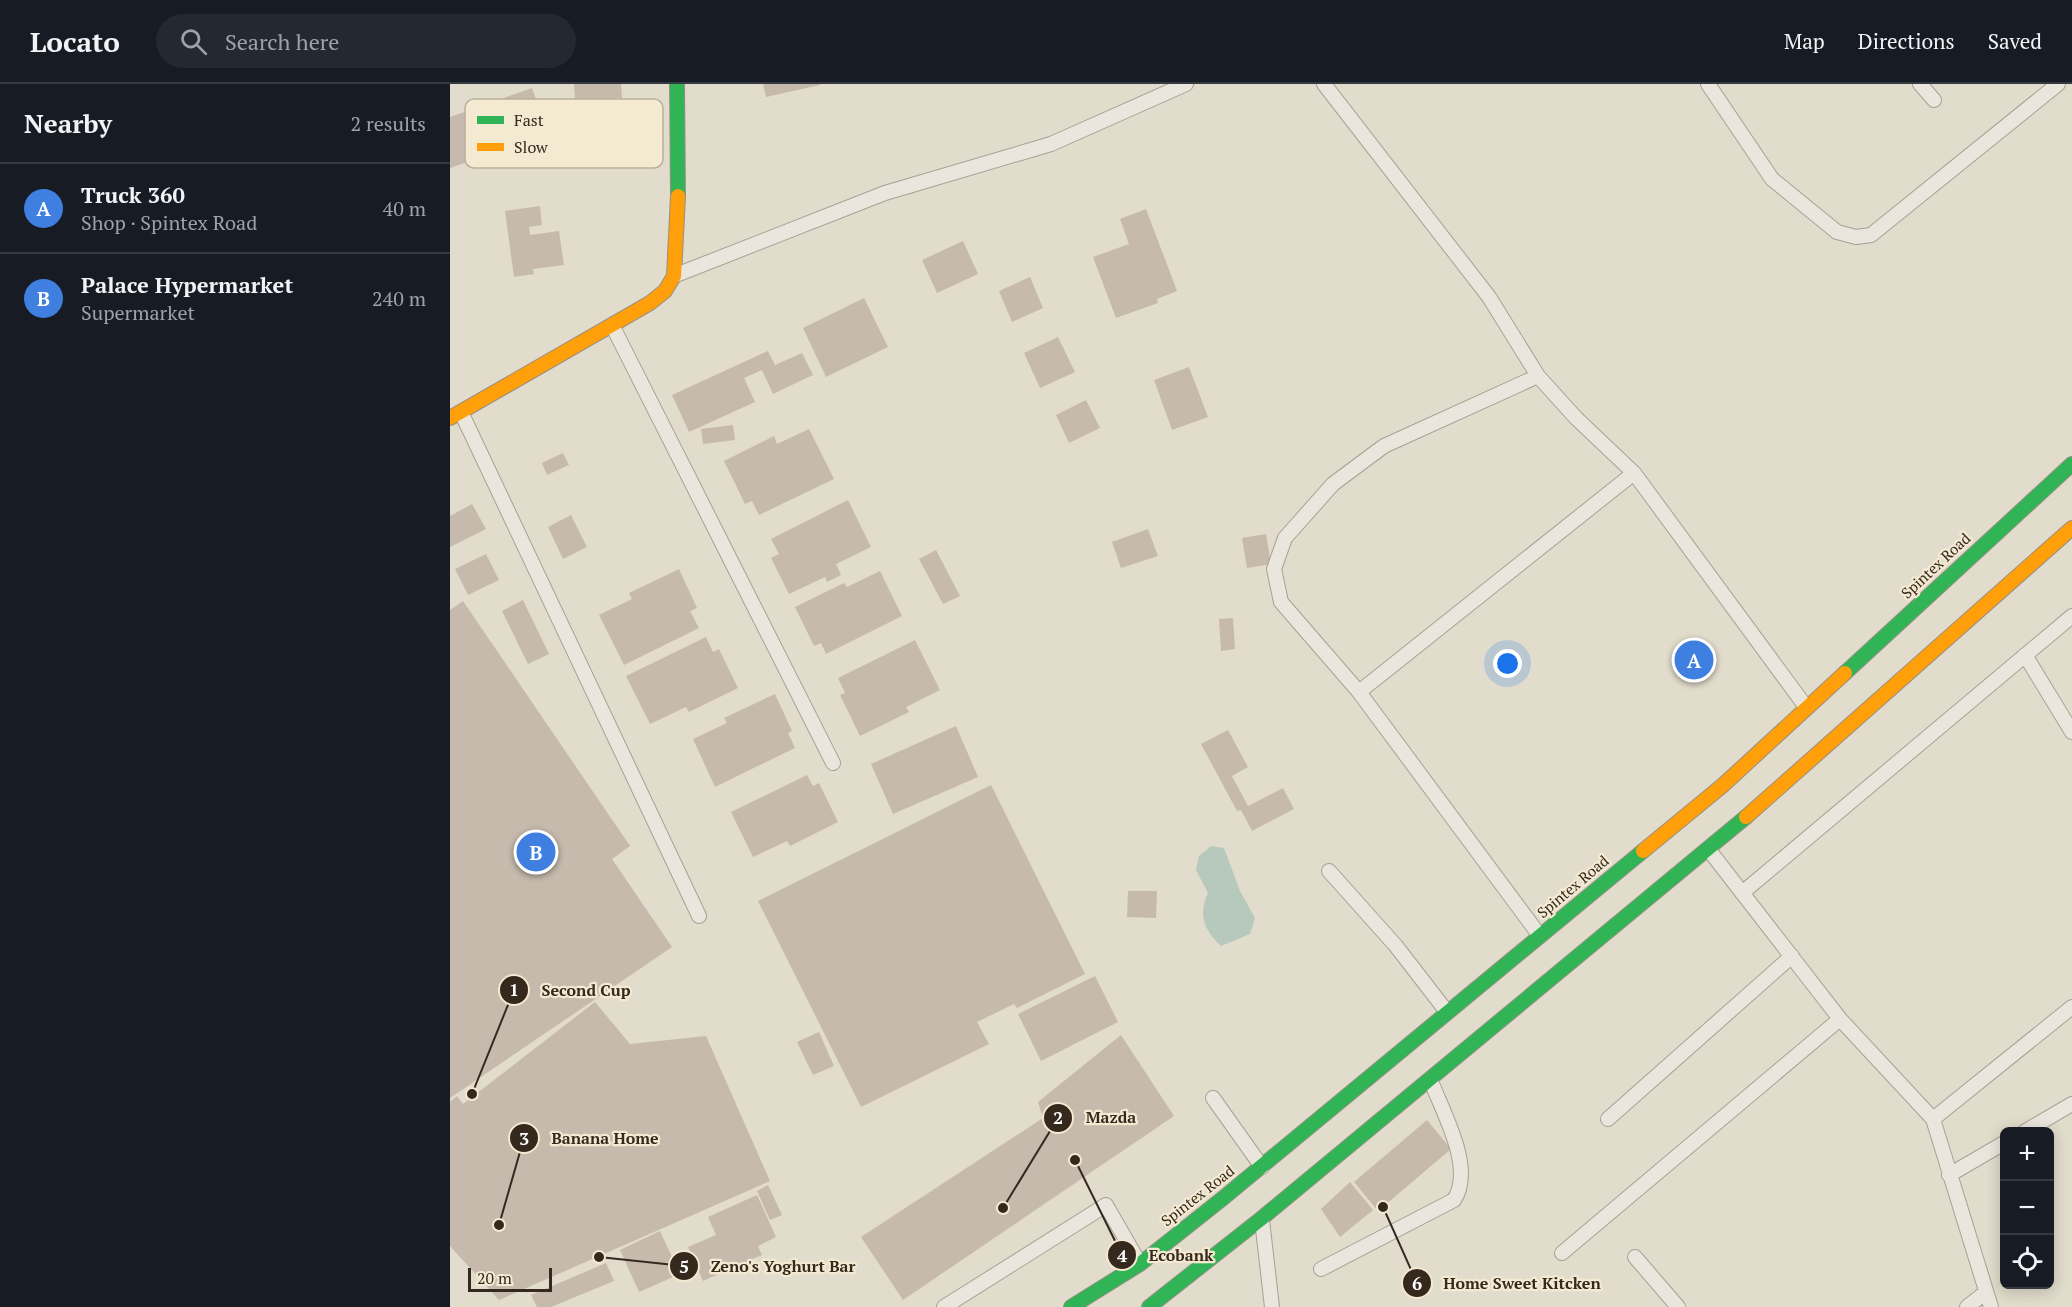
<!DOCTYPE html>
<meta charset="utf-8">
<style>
body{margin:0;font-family:"PT Serif",serif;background:#242831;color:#f1f3f6}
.controls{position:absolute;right:18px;bottom:18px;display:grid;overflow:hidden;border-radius:9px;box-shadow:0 3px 15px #0003}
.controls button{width:54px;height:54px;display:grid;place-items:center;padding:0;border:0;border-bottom:2px solid #363941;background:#171b24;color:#f1f3f6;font:30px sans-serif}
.scale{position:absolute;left:18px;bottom:15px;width:84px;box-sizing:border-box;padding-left:6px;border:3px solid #35291e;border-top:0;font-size:16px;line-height:21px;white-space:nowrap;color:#35291e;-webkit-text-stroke:4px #f4ead1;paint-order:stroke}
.you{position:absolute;left:1058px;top:580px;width:21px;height:21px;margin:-15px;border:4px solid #fff;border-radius:50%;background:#1a73e8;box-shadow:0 0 0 9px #1a73e833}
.badge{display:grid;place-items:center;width:39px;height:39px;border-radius:50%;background:#ea580c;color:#fff;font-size:20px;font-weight:700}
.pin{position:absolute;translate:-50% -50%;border:3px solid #fff;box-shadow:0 2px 6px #0006}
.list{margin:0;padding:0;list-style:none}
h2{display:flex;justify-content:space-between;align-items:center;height:78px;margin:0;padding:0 24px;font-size:26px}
h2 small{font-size:20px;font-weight:400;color:#9ea1a6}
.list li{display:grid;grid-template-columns:39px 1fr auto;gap:18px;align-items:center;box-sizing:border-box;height:90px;padding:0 24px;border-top:2px solid #363941}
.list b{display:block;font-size:22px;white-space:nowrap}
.list p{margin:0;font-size:20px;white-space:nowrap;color:#9ea1a6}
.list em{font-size:20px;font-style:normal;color:#9ea1a6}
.icon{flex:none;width:33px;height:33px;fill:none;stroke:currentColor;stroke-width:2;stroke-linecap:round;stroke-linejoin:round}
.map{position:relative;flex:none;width:1622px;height:1223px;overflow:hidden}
header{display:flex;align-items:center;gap:36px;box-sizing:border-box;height:84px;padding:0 30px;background:#171b24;border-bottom:2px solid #363941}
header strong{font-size:28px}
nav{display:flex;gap:33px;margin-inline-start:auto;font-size:21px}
.search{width:420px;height:54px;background:#242831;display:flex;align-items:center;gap:15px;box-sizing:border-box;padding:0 21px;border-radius:33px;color:#9ea1a6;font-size:22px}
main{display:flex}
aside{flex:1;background:#171b24}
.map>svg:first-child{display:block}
.water{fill:#b7c8bd}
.building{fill:#c6baad}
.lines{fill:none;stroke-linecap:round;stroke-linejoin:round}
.lane-casing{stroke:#a7a195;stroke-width:16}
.fast-casing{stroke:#979085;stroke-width:16}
.slow-casing{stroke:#979085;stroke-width:16}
.lane{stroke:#eae6dd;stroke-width:14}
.fast{stroke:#30b455;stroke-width:14}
.slow{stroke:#ff9f0a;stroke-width:14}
.labels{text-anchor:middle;stroke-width:4.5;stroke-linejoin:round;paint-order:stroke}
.street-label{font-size:15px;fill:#35291e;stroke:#f4ead1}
.key{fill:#f4ead1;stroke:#bbb09b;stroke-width:1.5}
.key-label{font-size:16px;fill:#35291e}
.leader{fill:none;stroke:#35291e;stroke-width:2}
.callout-dot{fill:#35291e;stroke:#f4ead1;stroke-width:2}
.mark-label{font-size:18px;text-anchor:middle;font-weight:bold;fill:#fff}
.callout-label{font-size:16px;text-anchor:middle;font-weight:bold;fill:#35291e;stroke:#f4ead1;stroke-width:4.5;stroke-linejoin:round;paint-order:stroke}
</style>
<header>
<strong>Locato</strong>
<div class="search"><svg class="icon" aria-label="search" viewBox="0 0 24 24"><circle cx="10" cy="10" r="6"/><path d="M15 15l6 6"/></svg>Search here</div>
<nav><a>Map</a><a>Directions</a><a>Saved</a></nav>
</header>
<main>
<aside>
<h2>Nearby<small>2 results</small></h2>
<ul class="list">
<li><span class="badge" style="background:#3f7fe0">A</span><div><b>Truck 360</b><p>Shop · Spintex Road</p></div><em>40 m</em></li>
<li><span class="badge" style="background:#3f7fe0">B</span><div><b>Palace Hypermarket</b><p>Supermarket</p></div><em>240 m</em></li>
</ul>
</aside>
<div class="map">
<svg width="1622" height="1223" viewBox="0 0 1622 1223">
<rect width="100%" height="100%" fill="#e2dccc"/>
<path class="water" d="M 761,762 L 774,764 L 790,807 L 805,834 L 800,850 L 771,862 C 754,846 748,831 758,809 L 746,786 L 749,772 Z"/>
<path class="building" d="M 124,0 L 171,0 L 172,14 L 125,17 Z
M 313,0 L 370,0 L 370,1 L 316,13 Z
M 82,4 L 98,50 L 0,84 L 0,33 Z
M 90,122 L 92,141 L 79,143 L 80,151 L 109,147 L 114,181 L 83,185 L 84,190 L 64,193 L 55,127 Z
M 696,125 L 727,207 L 707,215 L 708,219 L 666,234 L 643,173 L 679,160 L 670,135 Z
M 513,157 L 528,190 L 487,209 L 472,176 Z
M 580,193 L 593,224 L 562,238 L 549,207 Z
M 414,214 L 438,263 L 376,293 L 353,244 Z
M 608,253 L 625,288 L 590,304 L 574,269 Z
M 318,267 L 325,281 L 352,269 L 363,291 L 323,310 L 312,286 L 294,294 L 305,318 L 239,348 L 222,311 Z
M 739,283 L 758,333 L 722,346 L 704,296 Z
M 636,316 L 650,344 L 619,359 L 606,331 Z
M 283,341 L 285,356 L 253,360 L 251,345 Z
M 359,345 L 384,395 L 309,431 L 302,417 L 295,420 L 274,377 L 324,352 L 327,360 Z
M 113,369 L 119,381 L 97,391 L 92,379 Z
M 398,416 L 421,463 L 386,480 L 391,491 L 377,498 L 375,493 L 339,510 L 321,474 L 329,470 L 321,455 Z
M 22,420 L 36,445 L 0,463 L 0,432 Z
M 121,431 L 137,463 L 113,475 L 98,443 Z
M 698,445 L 708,472 L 671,484 L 662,458 Z
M 816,450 L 821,480 L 797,484 L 792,454 Z
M 486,466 L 510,512 L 493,520 L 469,475 Z
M 36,470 L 49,496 L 18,511 L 5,485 Z
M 229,485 L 247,524 L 240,527 L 249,544 L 174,581 L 149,531 L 182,515 L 179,509 Z
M 430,487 L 452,532 L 376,570 L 371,559 L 364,562 L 345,523 L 394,499 L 397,503 Z
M 73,516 L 99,570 L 78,580 L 52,527 Z
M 13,517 L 180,762 L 162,775 L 222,863 L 0,1014 L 0,526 Z
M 783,534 L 785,565 L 771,567 L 769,535 Z
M 256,553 L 263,568 L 269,565 L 288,604 L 239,628 L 236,623 L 200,640 L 176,592 Z
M 465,556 L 490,606 L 456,623 L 459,628 L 410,652 L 390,611 L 395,609 L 388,594 Z
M 325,610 L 342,647 L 338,649 L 345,664 L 265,703 L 243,655 L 277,639 L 274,634 Z
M 506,642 L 528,693 L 443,730 L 421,680 Z
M 778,646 L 798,683 L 782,692 L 798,722 L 833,704 L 844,725 L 802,747 L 791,726 L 787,727 L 751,660 Z
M 357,691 L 363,702 L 369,699 L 388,738 L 340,762 L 337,757 L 303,773 L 281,728 Z
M 541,701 L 635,890 L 567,924 L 564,920 L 527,938 L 539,960 L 411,1023 L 308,817 Z
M 678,807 L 707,807 L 706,834 L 677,833 Z
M 645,892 L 668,938 L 591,977 L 568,930 Z
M 145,918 L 180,960 L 256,952 L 320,1097 L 49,1216 L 0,1162 L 0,1018 L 7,1012 L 13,1020 Z
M 369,948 L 384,982 L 363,991 L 347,958 Z
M 671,951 L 724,1032 L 453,1216 L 411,1153 L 593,1034 L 588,1018 Z
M 977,1036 L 1001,1065 L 928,1127 L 904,1098 Z
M 900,1098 L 923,1126 L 890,1153 L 871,1125 Z
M 318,1101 L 332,1131 L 320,1136 L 307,1107 Z
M 307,1111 L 326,1153 L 308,1162 L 312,1171 L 253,1197 L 238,1163 L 266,1151 L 258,1133 Z
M 210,1147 L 230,1190 L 189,1208 L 170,1166 Z
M 156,1179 L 164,1197 L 101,1223 L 87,1223 L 81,1211 Z"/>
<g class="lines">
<g class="lane-casing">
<path id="lane" d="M 874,0 L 1039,213 L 1088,292 L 1126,334 L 1184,389 L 1356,623
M 1258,0 L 1322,95 L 1387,148 L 1406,153 L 1421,151 L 1608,0
M 1470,0 L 1484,16
M 226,191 L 435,109 L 601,60 L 736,0
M 162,241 L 383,679
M 1088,292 L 934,362 L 883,400 L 835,454 L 824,485 L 831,518 L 909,608 L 1090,852
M 11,328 L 249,832
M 1575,571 L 1622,648
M 909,608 L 1184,389
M 1259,766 L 1390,935 L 1483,1035 L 1541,1223
M 879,787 L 946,862 L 997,928
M 1292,809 L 1622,532
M 763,1014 L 812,1083
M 1158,1035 L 1342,872
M 1483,1035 L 1622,923
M 1574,1048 L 1622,1020
M 1499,1091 L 1554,1059
M 812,1136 L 822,1223
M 1112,1169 L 1390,935
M 1185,1173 L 1228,1223
M 871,1185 L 1004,1116 C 1025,1084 993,1029 981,997
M 494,1223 L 656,1121 L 690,1180
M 1517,1223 L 1536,1208"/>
</g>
<g class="fast-casing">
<path id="fast" d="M 227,0 L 228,112
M 1395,589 L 1622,380
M 621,1223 L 690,1180 L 772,1115 L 1193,767
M 699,1223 L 812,1134 L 1296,733"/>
</g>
<g class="slow-casing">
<path id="slow" d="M 0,334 L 200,219 L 215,207 L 224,192 L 228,112
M 1296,733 L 1622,444
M 1193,767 L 1272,702 L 1395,589"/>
</g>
<use href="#lane" class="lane"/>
<use href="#fast" class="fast"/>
<use href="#slow" class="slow"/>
</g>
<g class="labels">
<g class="street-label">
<text transform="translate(1486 482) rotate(-43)" y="5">Spintex Road</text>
<text transform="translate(1123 803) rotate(-40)" y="5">Spintex Road</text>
<text transform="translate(748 1112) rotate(-38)" y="5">Spintex Road</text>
</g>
</g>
<rect x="15" y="15" width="198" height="69" rx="9" class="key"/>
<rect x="27" y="32" width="27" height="8" fill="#30b455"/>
<rect x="27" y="59" width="27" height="8" fill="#ff9f0a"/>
<g class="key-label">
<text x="64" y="42">Fast</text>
<text x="64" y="69">Slow</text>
</g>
<path class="leader" d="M22 1010L64 906M553 1124L608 1034M49 1141L74 1054M625 1076L672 1171M149 1173L234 1182M933 1123L967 1199"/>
<g class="callout-dot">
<circle cx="22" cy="1010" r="6"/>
<circle cx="553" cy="1124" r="6"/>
<circle cx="49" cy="1141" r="6"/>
<circle cx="625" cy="1076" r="6"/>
<circle cx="149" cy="1173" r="6"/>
<circle cx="933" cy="1123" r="6"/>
<circle cx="64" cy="906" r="15"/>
<circle cx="608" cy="1034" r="15"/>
<circle cx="74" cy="1054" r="15"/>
<circle cx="672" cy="1171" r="15"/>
<circle cx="234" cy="1182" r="15"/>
<circle cx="967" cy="1199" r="15"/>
</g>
<g class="mark-label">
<text x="64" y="912">1</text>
<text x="608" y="1040">2</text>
<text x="74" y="1061">3</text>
<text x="672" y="1178">4</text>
<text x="234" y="1189">5</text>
<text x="967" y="1206">6</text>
</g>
<g class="callout-label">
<text x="136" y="912">Second Cup</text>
<text x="661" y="1039">Mazda</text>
<text x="155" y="1060">Banana Home</text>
<text x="731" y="1177">Ecobank</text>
<text x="333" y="1188">Zeno's Yoghurt Bar</text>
<text x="1072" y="1205">Home Sweet Kitcken</text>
</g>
</svg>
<div class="controls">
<button>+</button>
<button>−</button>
<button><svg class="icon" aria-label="locate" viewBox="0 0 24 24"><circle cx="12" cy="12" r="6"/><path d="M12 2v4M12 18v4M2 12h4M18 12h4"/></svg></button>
</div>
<div class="scale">20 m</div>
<div class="you"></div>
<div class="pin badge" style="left:1244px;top:576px;background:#3f7fe0">A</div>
<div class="pin badge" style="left:86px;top:768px;background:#3f7fe0">B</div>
</div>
</main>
